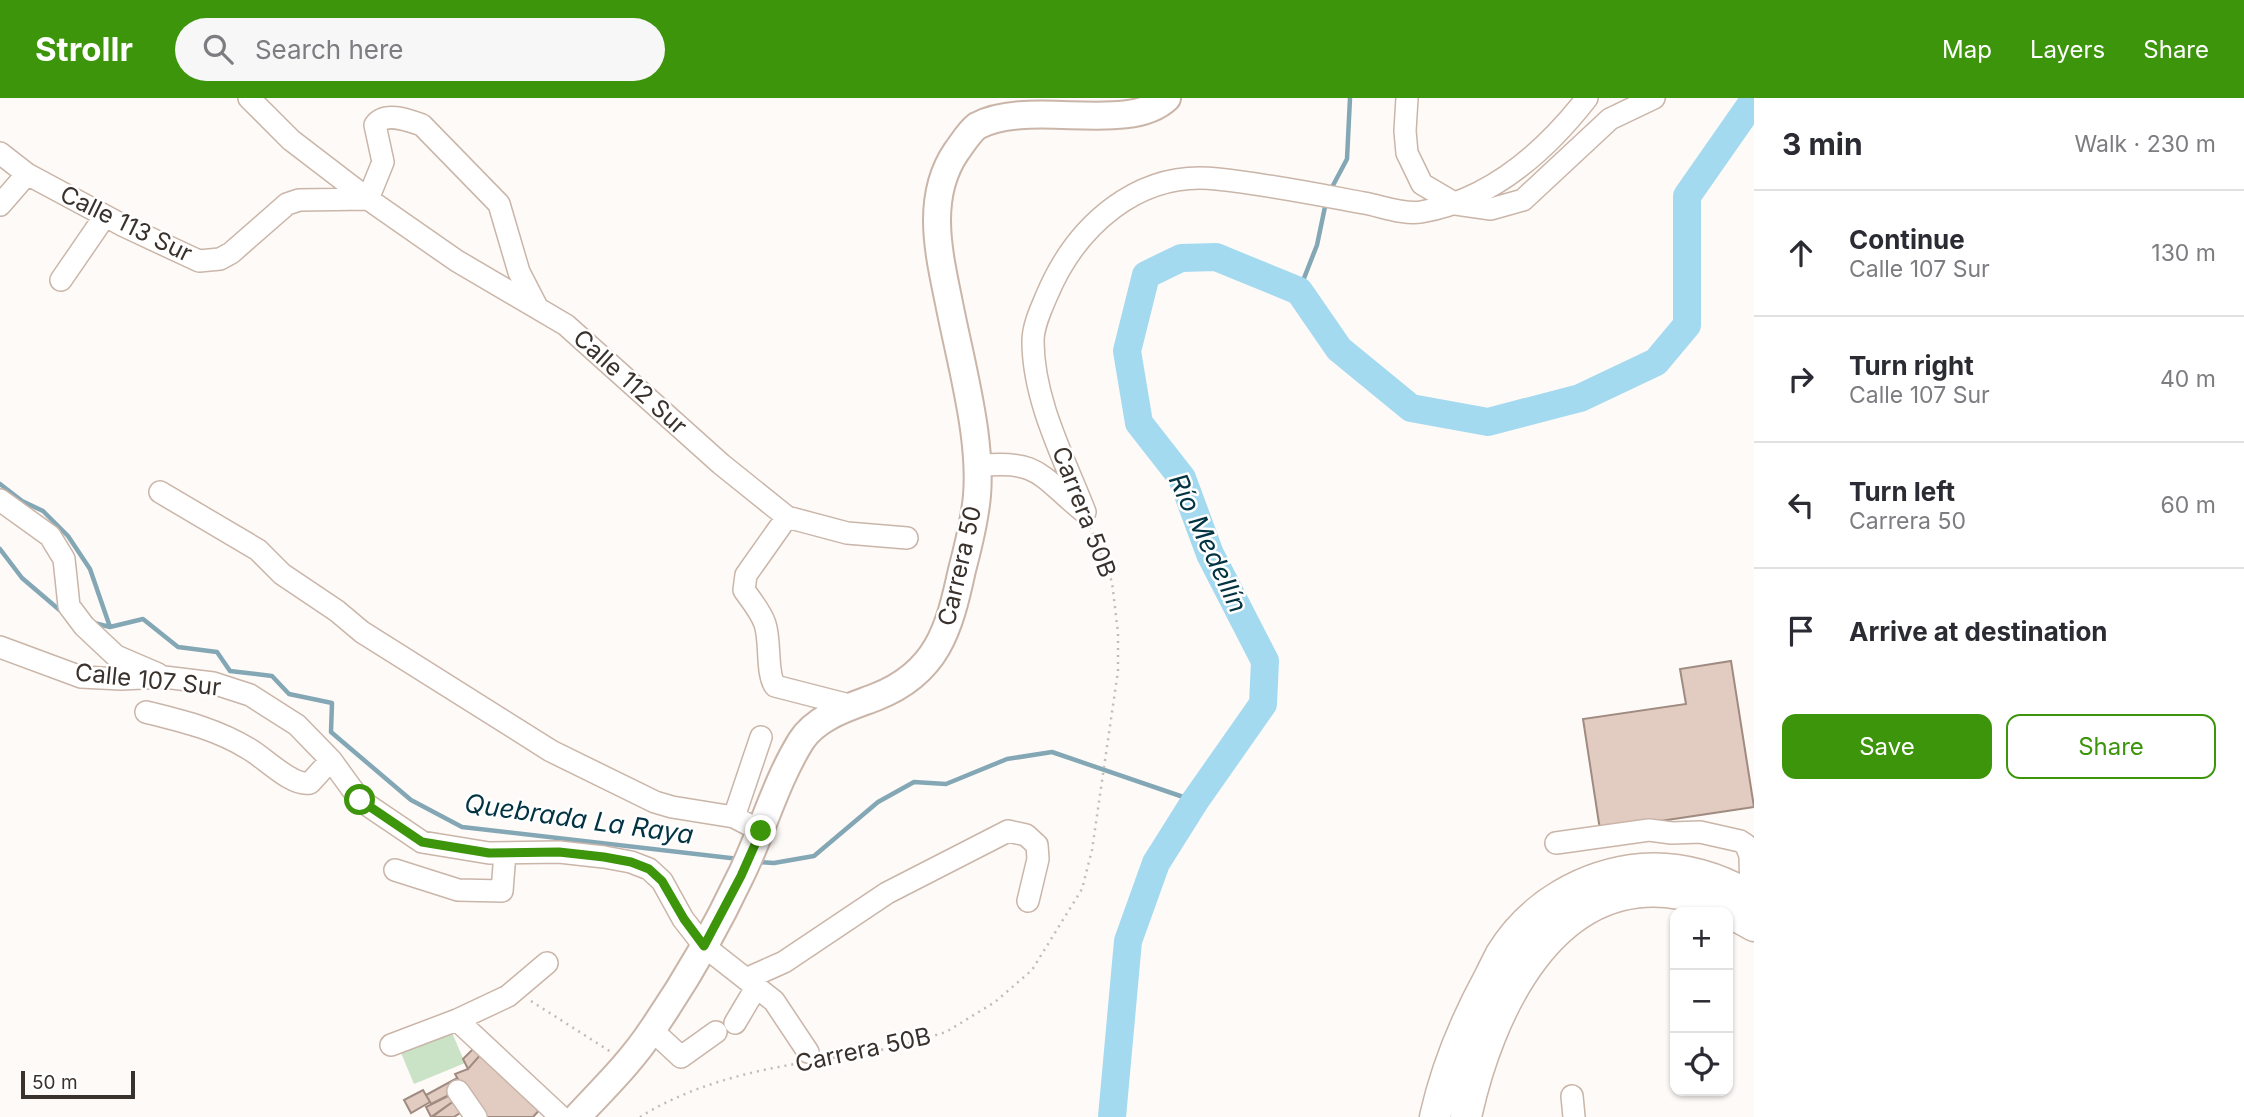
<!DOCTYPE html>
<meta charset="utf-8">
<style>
body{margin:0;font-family:Inter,sans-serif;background:#f7f7f7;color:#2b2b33}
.controls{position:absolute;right:21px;bottom:21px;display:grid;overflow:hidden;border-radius:14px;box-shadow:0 2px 5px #0004}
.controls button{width:63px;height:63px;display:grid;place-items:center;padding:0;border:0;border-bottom:2px solid #e1e1e2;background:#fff;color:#2b2b33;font:35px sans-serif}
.scale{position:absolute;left:21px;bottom:18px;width:114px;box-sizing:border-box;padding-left:7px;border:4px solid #39312c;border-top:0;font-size:19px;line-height:24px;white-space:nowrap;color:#39312c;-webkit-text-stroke:5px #fff;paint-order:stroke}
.stop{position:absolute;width:21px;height:21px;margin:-16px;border:5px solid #3c950b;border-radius:50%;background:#fff}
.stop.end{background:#3c950b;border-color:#fff;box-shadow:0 2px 7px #0008}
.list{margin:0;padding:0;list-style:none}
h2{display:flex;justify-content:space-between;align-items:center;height:91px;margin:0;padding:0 28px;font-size:30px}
h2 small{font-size:23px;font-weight:400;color:#7c7c81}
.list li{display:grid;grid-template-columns:46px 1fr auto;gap:21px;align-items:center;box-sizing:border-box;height:126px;padding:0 28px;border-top:2px solid #e1e1e2}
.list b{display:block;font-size:26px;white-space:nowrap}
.list p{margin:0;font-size:23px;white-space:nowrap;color:#7c7c81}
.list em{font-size:23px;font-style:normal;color:#7c7c81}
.actions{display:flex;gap:14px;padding:21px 28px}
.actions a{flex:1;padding:16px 0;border:2px solid #3c950b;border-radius:14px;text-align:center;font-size:24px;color:#3c950b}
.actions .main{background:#3c950b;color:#fff}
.icon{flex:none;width:38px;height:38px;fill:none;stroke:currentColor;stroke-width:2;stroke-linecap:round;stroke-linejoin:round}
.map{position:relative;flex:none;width:1754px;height:1019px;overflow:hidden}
header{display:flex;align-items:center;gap:42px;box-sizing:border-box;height:98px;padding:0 35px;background:#3c950b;color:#fff}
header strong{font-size:33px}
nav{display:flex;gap:38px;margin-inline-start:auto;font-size:24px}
.search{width:490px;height:63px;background:#f7f7f7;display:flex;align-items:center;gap:18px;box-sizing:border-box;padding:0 24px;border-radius:38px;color:#7c7c81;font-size:26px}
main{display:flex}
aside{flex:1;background:#fff}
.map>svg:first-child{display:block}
.green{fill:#cae2c5}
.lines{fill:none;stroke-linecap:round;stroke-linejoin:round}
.stream{stroke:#84a7b5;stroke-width:4.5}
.river{stroke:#a4daf0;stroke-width:28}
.building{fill:#e2cbc1;stroke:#a08b81;stroke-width:2}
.minor-casing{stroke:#cab5a9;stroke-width:24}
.major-casing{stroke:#cab5a9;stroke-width:30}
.highway-casing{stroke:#cab5a9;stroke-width:33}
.path{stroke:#c2bcb9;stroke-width:2.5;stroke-dasharray:2 5;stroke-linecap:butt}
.minor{stroke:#fff;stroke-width:21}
.major{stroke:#fff;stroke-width:26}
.highway{stroke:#fff;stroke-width:30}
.route{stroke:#3c950b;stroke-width:9}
.labels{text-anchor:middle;stroke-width:5;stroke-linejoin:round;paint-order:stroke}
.street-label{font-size:24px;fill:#39312c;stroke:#fff}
.water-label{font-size:26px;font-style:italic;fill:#013342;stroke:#fff}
</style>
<header>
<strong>Strollr</strong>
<div class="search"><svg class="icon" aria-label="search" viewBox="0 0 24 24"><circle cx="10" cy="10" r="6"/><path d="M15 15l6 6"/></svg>Search here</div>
<nav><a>Map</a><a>Layers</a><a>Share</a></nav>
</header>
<main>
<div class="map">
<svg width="1754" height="1019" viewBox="0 0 1754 1019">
<rect width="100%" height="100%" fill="#fefaf7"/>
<path class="green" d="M 450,930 L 465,965 L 414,986 L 399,950 Z"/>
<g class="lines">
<path class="stream" d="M 1330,93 L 1347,61 L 1350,0
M 1299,193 L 1317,147 L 1326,104
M 0,386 L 22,403 L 43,413 L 68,438 L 90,471 L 110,529 L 143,521 L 178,549 L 217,554 L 230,573 L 272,578 L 289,596 L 332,605 L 331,634 L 411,702 L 462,729 L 739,761
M 0,451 L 22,480 L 63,515
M 94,525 L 110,529
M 758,764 L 774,765 L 814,758 L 878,704 L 914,684 L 946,686 L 1007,661 L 1052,654 L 1195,703"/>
<path class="river" d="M 1112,1019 L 1128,843 L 1156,765 L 1195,703 L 1263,606 L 1265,563 L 1210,456 L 1182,380 L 1139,325 L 1127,253 L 1146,177 L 1181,160 L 1216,159 L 1299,193 L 1339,251 L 1411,310 L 1488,324 L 1580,300 L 1656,264 L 1687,227 L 1687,98 L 1754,2"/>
</g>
<path class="building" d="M 1731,563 L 1754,709 L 1600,732 L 1583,621 L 1686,606 L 1680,571 Z
M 475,949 L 482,955 L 468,971 L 463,961 Z
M 482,955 L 543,1008 L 533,1019 L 480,1019 L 455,976 L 468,971 Z
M 457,980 L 463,990 L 431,1006 L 426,997 Z
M 423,992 L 430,1004 L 411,1015 L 404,1002 Z
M 454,995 L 458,1000 L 431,1019 L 426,1009 Z
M 458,1000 L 466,1011 L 454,1019 L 432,1019 Z"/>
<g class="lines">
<g class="minor-casing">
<path id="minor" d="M 249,0 L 291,42 L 368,101 L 457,163 L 566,227 L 721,366 L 787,419 L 746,477 L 744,492 C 751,502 761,514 765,526 C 771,544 766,575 775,588 L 853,608
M 1407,0 L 1405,33 L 1407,55 L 1422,86 L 1456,106 L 1491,111 L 1523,102 L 1610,21 L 1654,0
M 0,55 L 27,76 L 124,128 L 199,163 L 220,161 L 231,155 L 287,106 L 299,102 L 368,101
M 368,101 L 383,64 L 375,27 C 385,13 408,22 422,27 L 499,106 L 519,174 L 537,209
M 0,107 L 27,76
M 61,182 L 105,118
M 978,368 C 1039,361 1040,378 1083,413
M 160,394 L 258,452 L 282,476 L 337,513 L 362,534 L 551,653 L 655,704 L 672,709 L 734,719 L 761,733
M 0,402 L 50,438 L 64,461 L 69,508 L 84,528 L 116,558 L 158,576
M 1085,414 C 1064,360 1033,302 1033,243 C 1033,228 1041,211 1047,197 C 1076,128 1138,72 1217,81 C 1266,86 1315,96 1364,105 C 1381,108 1404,117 1421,114 C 1491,102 1545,54 1587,0
M 787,419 L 847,435 L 907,440
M 0,549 L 81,579 L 121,581 L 164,579 L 213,585 L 250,597 L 297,627 L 331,662 L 360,702 L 422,744 L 489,755 L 559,754 L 604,759 L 631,764 L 649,771 L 662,783 L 683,821 L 704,848 L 774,903 L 808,954
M 146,614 C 182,623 217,631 249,651 C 265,660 292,689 310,685 L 331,662
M 734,719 L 761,639
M 1556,745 L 1649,732 L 1672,735 L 1700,734 L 1740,743 L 1746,747 L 1750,758 L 1751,799
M 395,772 L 458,792 L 502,793 L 505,755
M 748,880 L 784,864 L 887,795 L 1008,733 L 1026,737 L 1037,747 L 1038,761 L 1028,803
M 457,922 L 561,1019
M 735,925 L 757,888
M 652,932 L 681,959 L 716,934
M 391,947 L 457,922 L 508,898 L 547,865
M 458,993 L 476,1019
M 1572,998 L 1574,1019"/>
</g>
<g class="major-casing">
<path id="major" d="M 577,1019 C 603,991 631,964 652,932 C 685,884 715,832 740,779 C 762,735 775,685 801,643 C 817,618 850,609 876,599 C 937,575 949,532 962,472 C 967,453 972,433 975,413 C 986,352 961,267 949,205 C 939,156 925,100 956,54 C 962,46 969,34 977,28 C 1029,0 1128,37 1167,0"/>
</g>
<g class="highway-casing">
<path id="highway" d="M 1435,1019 C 1446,970 1465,924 1489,880 C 1493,872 1497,864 1501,856 C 1531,807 1585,776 1642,771 C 1681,768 1721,780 1754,801
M 1466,1019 C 1488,916 1552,773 1680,796 C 1707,801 1731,815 1754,828"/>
</g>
<path class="path" d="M 531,903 L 611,954
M 826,961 L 892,950 L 946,934 L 995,904 L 1032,872 L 1082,791 L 1092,752 L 1118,573 L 1118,535 L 1112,484 L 1091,430
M 640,1019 C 686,990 742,975 795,966"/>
<use href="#minor" class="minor"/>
<use href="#major" class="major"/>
<use href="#highway" class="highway"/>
</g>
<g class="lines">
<path class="route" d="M 360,702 L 422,744 L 489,755 L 559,754 L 604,759 L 631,764 L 649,771 L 662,783 L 684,821 L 704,848 L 741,778 L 761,733"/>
</g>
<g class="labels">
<g class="street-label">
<text transform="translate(126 126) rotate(26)" y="8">Calle 113 Sur</text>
<text transform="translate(630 284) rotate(42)" y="8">Calle 112 Sur</text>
<text transform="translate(1084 414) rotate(69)" y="8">Carrera 50B</text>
<text transform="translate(960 468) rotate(-77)" y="8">Carrera 50</text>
<text transform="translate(148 582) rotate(6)" y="8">Calle 107 Sur</text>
<text transform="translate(863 952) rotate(-12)" y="8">Carrera 50B</text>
</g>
<g class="water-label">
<text transform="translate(1208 445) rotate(65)" y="9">Río Medellín</text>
<text transform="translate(579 721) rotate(8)" y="9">Quebrada La Raya</text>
</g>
</g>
</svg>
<div class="controls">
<button>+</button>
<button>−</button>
<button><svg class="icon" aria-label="locate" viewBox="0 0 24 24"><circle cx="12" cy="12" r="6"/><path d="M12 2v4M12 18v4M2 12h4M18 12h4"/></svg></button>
</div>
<div class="scale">50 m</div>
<div class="stop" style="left:360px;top:702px"></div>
<div class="stop end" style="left:761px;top:733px"></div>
</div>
<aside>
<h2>3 min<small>Walk · 230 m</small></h2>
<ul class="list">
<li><svg class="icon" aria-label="ahead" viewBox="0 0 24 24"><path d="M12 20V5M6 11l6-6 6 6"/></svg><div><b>Continue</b><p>Calle 107 Sur</p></div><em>130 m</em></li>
<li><svg class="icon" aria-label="right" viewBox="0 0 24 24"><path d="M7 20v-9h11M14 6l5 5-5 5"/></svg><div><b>Turn right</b><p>Calle 107 Sur</p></div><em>40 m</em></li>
<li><svg class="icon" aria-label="left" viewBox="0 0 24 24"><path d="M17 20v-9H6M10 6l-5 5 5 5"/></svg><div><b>Turn left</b><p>Carrera 50</p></div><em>60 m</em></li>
<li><svg class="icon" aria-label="arrive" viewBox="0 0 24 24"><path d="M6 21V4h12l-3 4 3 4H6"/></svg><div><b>Arrive at destination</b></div></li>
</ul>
<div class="actions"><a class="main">Save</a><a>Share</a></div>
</aside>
</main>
